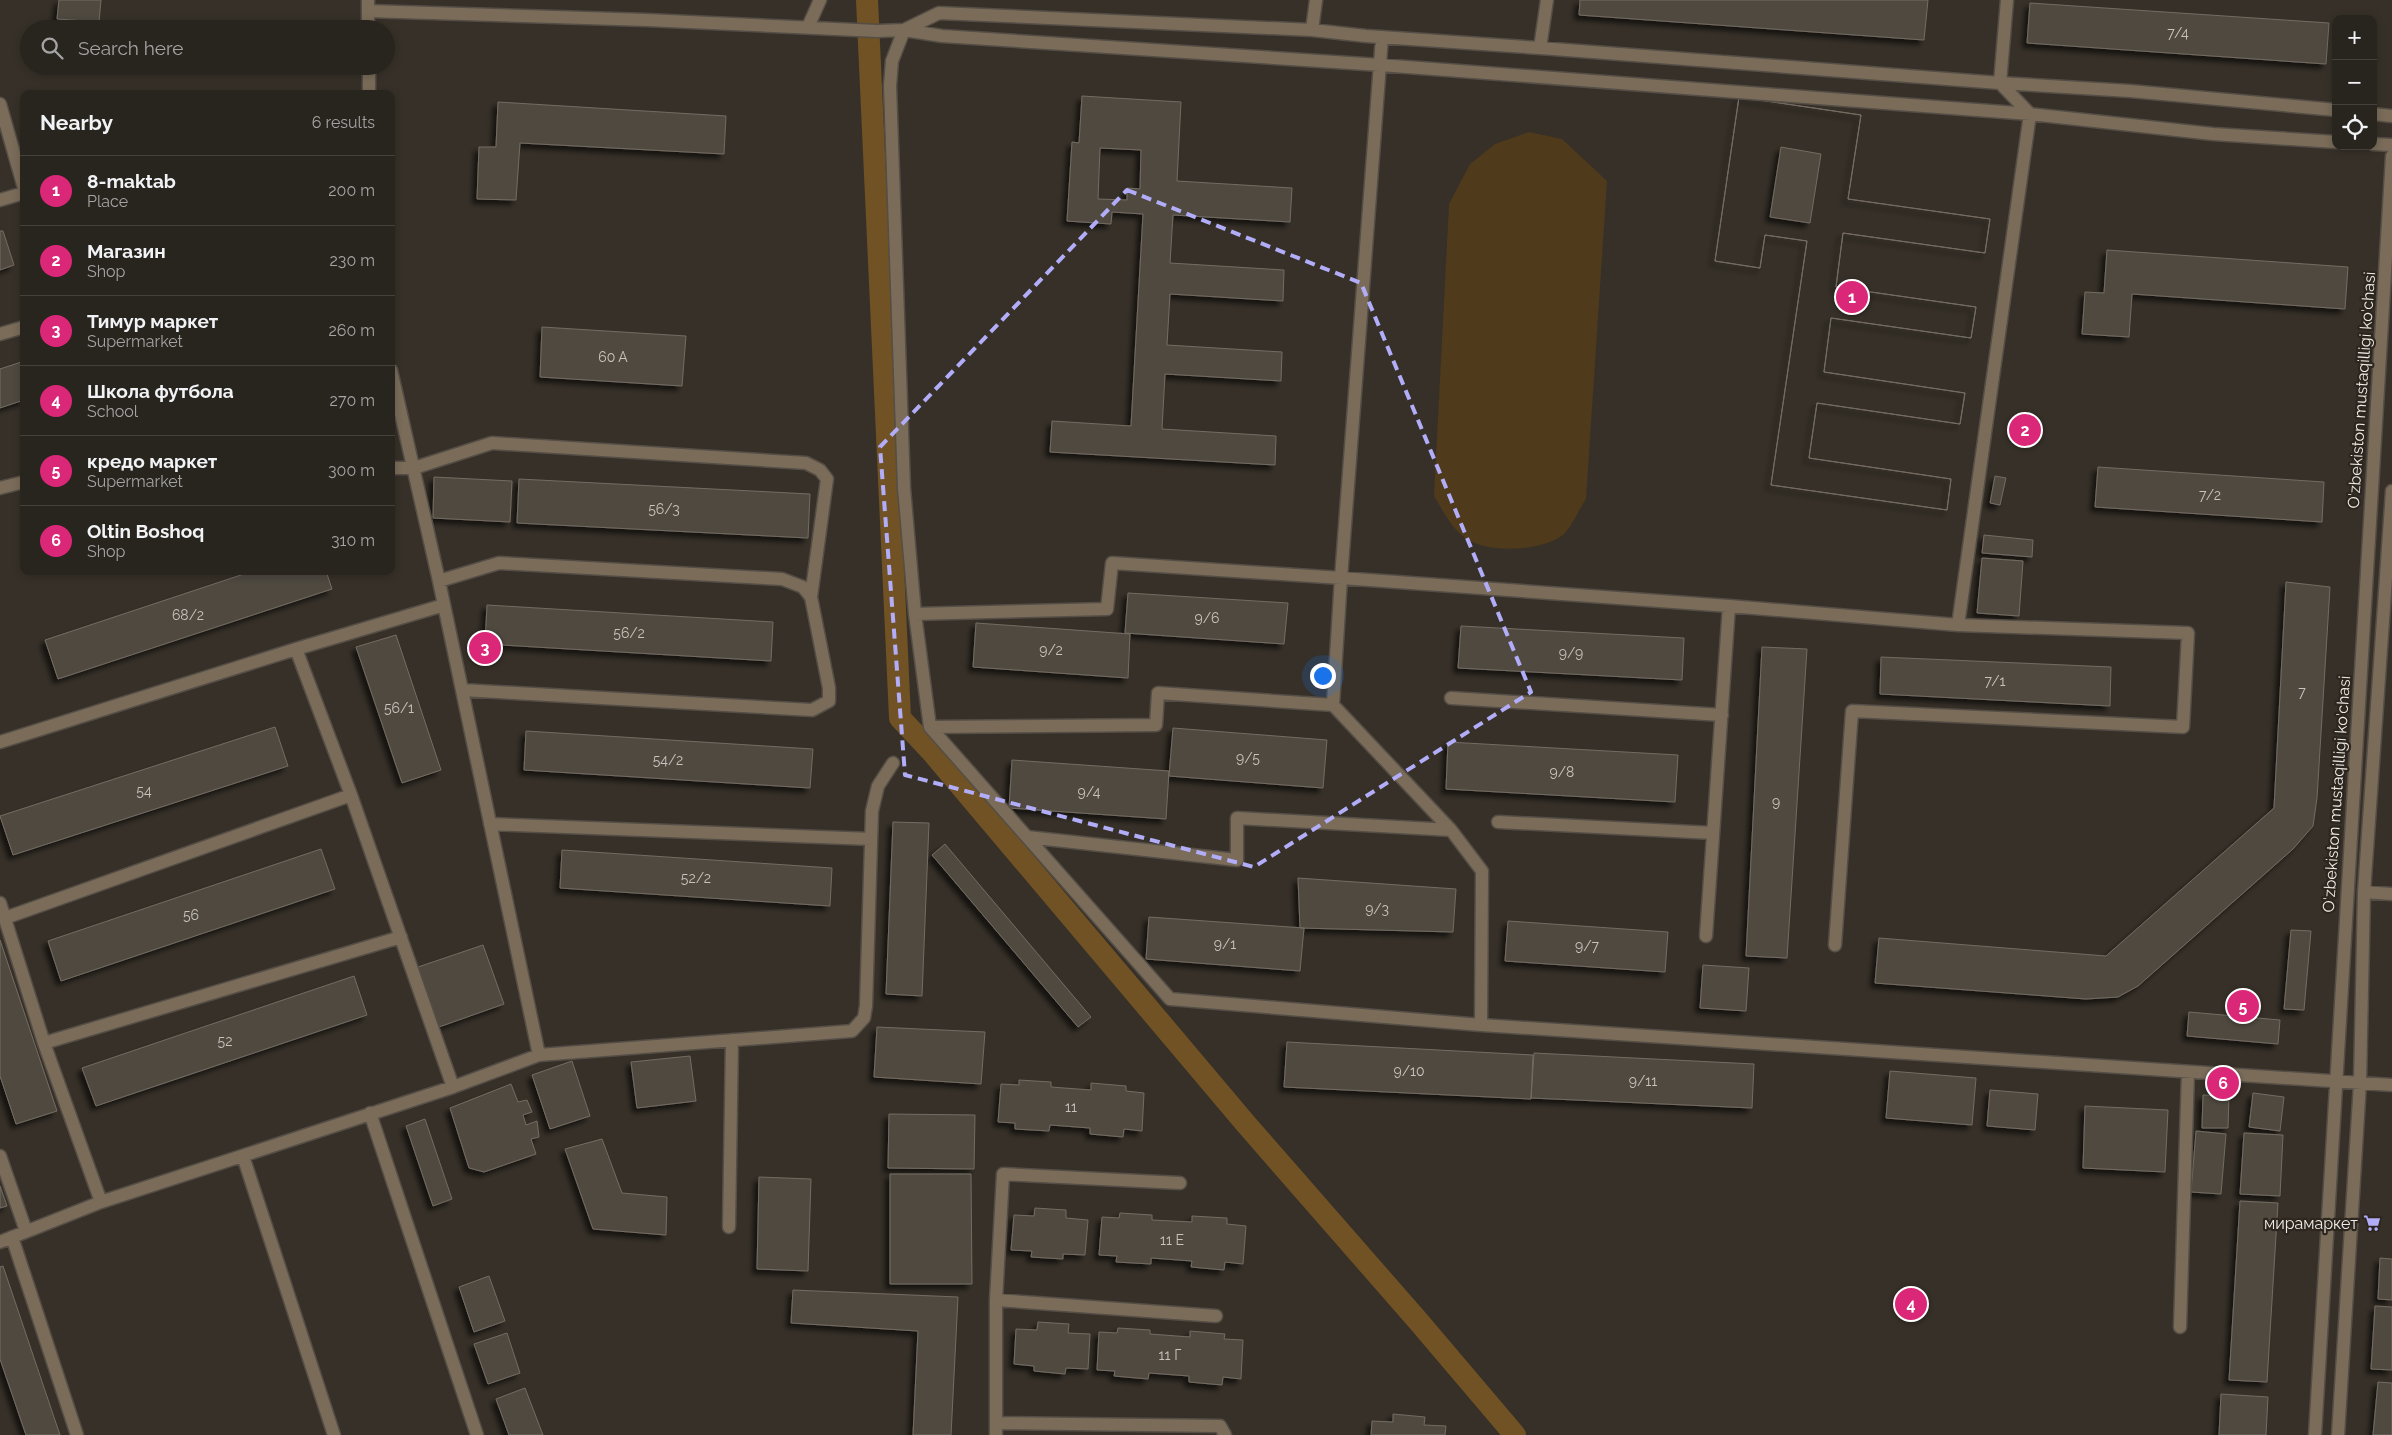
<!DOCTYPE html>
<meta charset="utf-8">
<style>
body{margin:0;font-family:Raleway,sans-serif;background:#302c27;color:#f1f3f6}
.controls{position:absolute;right:15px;top:15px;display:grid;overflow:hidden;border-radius:10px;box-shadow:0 2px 8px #0003}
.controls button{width:45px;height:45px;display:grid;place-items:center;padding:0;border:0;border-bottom:1px solid #44413c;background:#28241e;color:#f1f3f6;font:25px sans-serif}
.you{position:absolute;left:1322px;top:675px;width:18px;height:18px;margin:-12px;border:4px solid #fff;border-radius:50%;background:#1a73e8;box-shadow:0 0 0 8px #1a73e833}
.badge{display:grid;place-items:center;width:32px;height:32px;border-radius:50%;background:#db2777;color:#fff;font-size:16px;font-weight:700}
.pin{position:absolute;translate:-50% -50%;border:2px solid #fff;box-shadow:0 1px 5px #0006}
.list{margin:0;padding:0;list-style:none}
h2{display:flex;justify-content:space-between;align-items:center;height:65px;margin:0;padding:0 20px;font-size:21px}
h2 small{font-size:16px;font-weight:400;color:#a5a4a4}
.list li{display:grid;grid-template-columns:32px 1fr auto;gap:15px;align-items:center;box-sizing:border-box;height:70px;padding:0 20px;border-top:1px solid #44413c}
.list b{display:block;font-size:19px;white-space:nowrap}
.list p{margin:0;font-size:16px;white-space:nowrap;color:#a5a4a4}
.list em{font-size:16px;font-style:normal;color:#a5a4a4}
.icon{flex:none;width:28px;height:28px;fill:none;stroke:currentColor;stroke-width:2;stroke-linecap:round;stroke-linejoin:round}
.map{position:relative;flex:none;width:2392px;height:1435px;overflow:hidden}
.search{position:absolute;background:#28241e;box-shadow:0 2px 8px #0003;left:20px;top:20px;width:375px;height:55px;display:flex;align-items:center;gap:12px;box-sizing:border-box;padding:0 18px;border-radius:28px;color:#a5a4a4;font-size:19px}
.panel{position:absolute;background:#28241e;box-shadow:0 2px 8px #0003;left:20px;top:90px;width:375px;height:485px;border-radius:10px}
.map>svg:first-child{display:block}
.green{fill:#4f3a1b}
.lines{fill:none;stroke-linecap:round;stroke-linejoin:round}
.canal{stroke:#705224;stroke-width:22}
.building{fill:#504a41;stroke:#736c63;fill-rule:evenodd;filter:url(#shadow)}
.minor-casing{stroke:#544e46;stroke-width:15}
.minor{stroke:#7a6c59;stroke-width:12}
.marked{fill:none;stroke:#b2adf9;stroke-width:4;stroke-dasharray:10 6;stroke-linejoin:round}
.labels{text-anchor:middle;stroke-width:4.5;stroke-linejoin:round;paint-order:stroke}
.number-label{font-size:14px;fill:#c7c3bd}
.street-label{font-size:16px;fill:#efebe6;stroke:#2c261e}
.poi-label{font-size:16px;fill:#efebe6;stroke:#2c261e;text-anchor:end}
</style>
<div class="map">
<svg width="2392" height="1435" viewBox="0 0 2392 1435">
<defs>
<filter id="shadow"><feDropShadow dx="-4.5" dy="4.5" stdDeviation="2.5" flood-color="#0009"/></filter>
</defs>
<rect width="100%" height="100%" fill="#363028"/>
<path class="green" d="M 1529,132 L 1562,139 L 1607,181 L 1586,499 C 1579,509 1572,527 1563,535 C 1542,551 1493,553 1470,541 C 1453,532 1443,511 1434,496 L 1449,204 L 1470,164 L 1495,144 Z"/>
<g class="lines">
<path class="canal" d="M 867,0 L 900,718 L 932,752 L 1246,1124 L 1419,1322 L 1515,1435"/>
</g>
<path class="building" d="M 59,0 L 101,0 L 99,22 L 57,19 Z
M 1580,0 L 1928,0 L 1924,40 L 1579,15 Z
M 2030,3 L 2329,23 L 2326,64 L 2027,43 Z
M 1082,96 L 1181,102 L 1177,181 L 1292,188 L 1290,222 L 1173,215 L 1170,263 L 1284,270 L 1283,301 L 1170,294 L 1167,345 L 1282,352 L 1281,381 L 1165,374 L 1162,429 L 1276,436 L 1275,465 L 1050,452 L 1052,421 L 1131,426 L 1143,214 L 1112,212 L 1111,224 L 1067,221 L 1072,142 L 1079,143 ZM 1100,148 L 1141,150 L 1140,189 L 1127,188 L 1127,200 L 1098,199 Z
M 1739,97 L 1861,115 L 1848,199 L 1990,219 L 1985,253 L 1843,233 L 1836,287 L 1976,307 L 1971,338 L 1831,318 L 1824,372 L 1965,393 L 1960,424 L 1817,403 L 1809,458 L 1951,479 L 1947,510 L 1771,485 L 1807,241 L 1765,235 L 1760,268 L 1715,261 ZM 1781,147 L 1821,154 L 1810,223 L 1770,217 Z
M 1739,97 L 1861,115 L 1848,199 L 1990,219 L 1985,253 L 1843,233 L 1836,287 L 1976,307 L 1971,338 L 1831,318 L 1824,372 L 1965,393 L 1960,424 L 1817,403 L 1809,458 L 1951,479 L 1947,510 L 1771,485 L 1807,241 L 1765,235 L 1760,268 L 1715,261 Z
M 498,102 L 726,116 L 724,154 L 520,143 L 516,200 L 477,199 L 479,147 L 496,147 Z
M 0,231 L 3,231 L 14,265 L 0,270 Z
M 2107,250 L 2348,267 L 2345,309 L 2132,294 L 2129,337 L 2082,334 L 2085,292 L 2104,293 Z
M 542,327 L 686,336 L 682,386 L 540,377 Z
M 24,361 L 24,400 L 0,408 L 0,369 Z
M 2098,467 L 2324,482 L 2322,522 L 2095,507 Z
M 1995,476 L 2006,478 L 2000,505 L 1990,503 Z
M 434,477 L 512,481 L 510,522 L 433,518 Z
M 519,479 L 810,494 L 808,538 L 517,523 Z
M 1984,535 L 2033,540 L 2032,557 L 1982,553 Z
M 1982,558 L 2023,561 L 2019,616 L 1977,613 Z
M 253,571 L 326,571 L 332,589 L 58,679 L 45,640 Z
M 2286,582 L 2330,587 L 2317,798 L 2313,826 L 2293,849 L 2138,986 L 2118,997 L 2086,999 L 1875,983 L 1879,938 L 2106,956 L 2274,808 Z
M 1128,593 L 1288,603 L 1284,644 L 1125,633 Z
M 487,605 L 773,622 L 771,661 L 485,644 Z
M 976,623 L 1130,634 L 1128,678 L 973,667 Z
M 1461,626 L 1684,638 L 1682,680 L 1458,668 Z
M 396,635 L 441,770 L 402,783 L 356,647 Z
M 1762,647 L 1807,649 L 1787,958 L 1746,956 Z
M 1881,657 L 2111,667 L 2110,706 L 1880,694 Z
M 275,727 L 288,766 L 13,855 L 0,816 Z
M 1173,728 L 1327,740 L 1323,788 L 1169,776 Z
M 526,731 L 813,749 L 810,788 L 524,770 Z
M 1448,742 L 1678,755 L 1675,802 L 1446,789 Z
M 1012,760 L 1169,771 L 1166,819 L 1009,808 Z
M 893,822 L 929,823 L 922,996 L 886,994 Z
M 945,844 L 1091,1017 L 1078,1027 L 932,855 Z
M 321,849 L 335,889 L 61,981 L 48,941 Z
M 562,850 L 832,868 L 830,906 L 560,888 Z
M 1298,878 L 1456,889 L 1453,932 L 1300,928 Z
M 1149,917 L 1304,928 L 1300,971 L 1146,959 Z
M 1508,921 L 1668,932 L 1665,972 L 1505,961 Z
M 2291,930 L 2311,931 L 2304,1010 L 2284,1009 Z
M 0,940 L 57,1111 L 16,1124 L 0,1076 Z
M 483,945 L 504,1004 L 439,1027 L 418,967 Z
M 1703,965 L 1749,968 L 1746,1011 L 1700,1008 Z
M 354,976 L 367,1015 L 96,1106 L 82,1068 Z
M 2189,1012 L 2280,1020 L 2278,1044 L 2187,1036 Z
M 877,1027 L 985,1032 L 981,1084 L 874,1077 Z
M 1287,1042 L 1533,1055 L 1531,1099 L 1284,1087 Z
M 1534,1053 L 1754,1064 L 1752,1108 L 1531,1098 Z
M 690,1056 L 696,1101 L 637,1108 L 631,1062 Z
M 572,1061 L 590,1116 L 550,1129 L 532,1075 Z
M 1890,1071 L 1976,1078 L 1972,1125 L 1886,1118 Z
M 1019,1080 L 1051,1082 L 1051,1087 L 1091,1090 L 1091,1083 L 1126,1086 L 1126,1091 L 1144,1093 L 1142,1131 L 1124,1129 L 1123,1137 L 1090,1134 L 1090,1128 L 1050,1125 L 1049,1131 L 1015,1129 L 1015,1123 L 998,1122 L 1001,1084 L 1019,1085 Z
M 511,1084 L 518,1102 L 527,1100 L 532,1112 L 523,1115 L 526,1125 L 537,1121 L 539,1137 L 531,1139 L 536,1154 L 484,1172 L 469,1168 L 450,1108 Z
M 1990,1090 L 2038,1094 L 2035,1130 L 1987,1126 Z
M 2253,1093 L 2284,1097 L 2280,1131 L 2249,1127 Z
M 2203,1095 L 2229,1096 L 2228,1128 L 2202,1128 Z
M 2085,1106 L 2168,1110 L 2165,1172 L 2083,1168 Z
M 889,1114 L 975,1115 L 974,1169 L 888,1168 Z
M 425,1119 L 452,1199 L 433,1206 L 406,1126 Z
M 2196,1131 L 2226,1134 L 2221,1194 L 2191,1192 Z
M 2244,1133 L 2283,1135 L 2280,1196 L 2240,1194 Z
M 602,1139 L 622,1193 L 667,1197 L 666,1235 L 593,1229 L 565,1149 Z
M 890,1174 L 971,1174 L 972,1284 L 890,1284 Z
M 759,1177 L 811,1179 L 808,1271 L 757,1269 Z
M 0,1186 L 7,1206 L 0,1208 Z
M 2240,1201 L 2278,1203 L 2267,1382 L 2229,1380 Z
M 1035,1208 L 1066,1210 L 1066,1218 L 1088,1220 L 1085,1255 L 1063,1254 L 1063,1259 L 1031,1257 L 1032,1251 L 1011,1250 L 1014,1215 L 1034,1216 Z
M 1120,1213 L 1152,1215 L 1152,1220 L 1192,1222 L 1192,1216 L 1227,1218 L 1227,1224 L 1246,1226 L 1243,1264 L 1225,1262 L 1224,1270 L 1191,1267 L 1192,1261 L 1151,1258 L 1151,1264 L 1116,1262 L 1117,1256 L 1099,1255 L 1102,1217 L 1119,1218 Z
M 2380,1258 L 2392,1259 L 2392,1300 L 2378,1299 Z
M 3,1266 L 60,1435 L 26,1435 L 0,1359 L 0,1267 Z
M 489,1276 L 505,1321 L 474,1332 L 459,1287 Z
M 793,1290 L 958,1297 L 951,1435 L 913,1435 L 918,1331 L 791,1323 Z
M 2375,1306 L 2392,1307 L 2392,1370 L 2371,1369 Z
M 1038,1322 L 1069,1324 L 1068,1333 L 1090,1334 L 1088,1369 L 1066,1368 L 1065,1374 L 1034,1371 L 1034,1366 L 1014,1364 L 1016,1329 L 1037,1330 Z
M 1118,1328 L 1150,1330 L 1150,1334 L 1190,1337 L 1190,1331 L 1225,1334 L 1224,1339 L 1243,1340 L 1241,1379 L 1223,1377 L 1222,1385 L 1189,1382 L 1189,1376 L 1149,1373 L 1148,1379 L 1114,1376 L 1115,1371 L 1097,1370 L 1099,1332 L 1117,1333 Z
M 507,1333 L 520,1373 L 488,1384 L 474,1344 Z
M 2378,1382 L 2392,1383 L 2392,1435 L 2373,1435 Z
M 525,1388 L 543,1435 L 509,1435 L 496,1399 Z
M 2221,1394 L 2268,1397 L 2266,1435 L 2219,1435 Z
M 1393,1414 L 1425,1417 L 1424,1425 L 1446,1426 L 1445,1435 L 1371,1435 L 1372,1421 L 1393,1422 Z"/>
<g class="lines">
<g class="minor-casing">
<path id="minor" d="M 368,11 L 647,20 L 877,31 L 904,30 L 942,36 L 1380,65 L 2030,114 L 2213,134 L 2336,142
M 808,27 L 820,0
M 368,29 L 368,0
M 1312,30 L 1316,0
M 1540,48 L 1547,0
M 369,66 L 369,94
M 0,104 L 24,188
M 2373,114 L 2392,116
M 2373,144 L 2392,145
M 0,200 L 24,193
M 0,334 L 24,327
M 391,370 L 439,581 L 539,1055
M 391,468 L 414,468 L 492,443 L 806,463 L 820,470 L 827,479 L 811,597
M 0,488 L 24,482
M 439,581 L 499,563 L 782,579 L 803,587 L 811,597 L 829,688 L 829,701 L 812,710 L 462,690
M 1729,606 L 1958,625 L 2188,633 L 2183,727 L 1852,711 L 1835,945
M 915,614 L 1107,609 L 1112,563 L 1341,578 L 1382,37
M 1958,625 L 2030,114 L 2000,83 L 2007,0
M 296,649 L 351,795 L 453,1087
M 1451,698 L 1722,715
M 930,727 L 1156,725 L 1158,693 L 1333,705 L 1341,578 L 1729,606 L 1706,936
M 0,742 L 296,649 L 444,605
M 1498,822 L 1713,833
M 490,824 L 871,839
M 1451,830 L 1482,871 L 1481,1025 L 1170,999 L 930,727 L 915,614 L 904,488 L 890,86 L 892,61 L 904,30 L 939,13 L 1312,30 L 1366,36 L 1540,48 L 2000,83 L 2130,91 L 2336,110
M 1027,837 L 1237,860 L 1237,818 L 1451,830 L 1333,705
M 2364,892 L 2392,894
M 0,903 L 44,1043 L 101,1202
M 5,918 L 351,795
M 1481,1025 L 2392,1085
M 44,1043 L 401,937
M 370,1113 L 477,1435
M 0,1156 L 26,1231
M 243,1156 L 334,1435
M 729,1227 L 732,1040
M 12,1237 L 77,1435
M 0,1242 L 101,1202 L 453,1087 L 539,1055 L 852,1031 L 864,1018 L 866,1006 L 872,811 L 878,786 L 893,763
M 996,1300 L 1216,1316
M 2180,1327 L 2188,1072
M 996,1423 L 1220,1426 L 1225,1435
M 996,1435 L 996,1300 L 1003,1174 L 1180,1183
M 2315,1435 L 2392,156
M 2338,1435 L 2360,1083 L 2364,892 L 2392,491"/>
</g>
<use href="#minor" class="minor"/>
</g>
<path class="marked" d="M 1127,190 L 1361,283 L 1531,692 L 1254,867 L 905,775 L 880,447 Z"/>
<defs>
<g id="supermarket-bare" transform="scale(1.35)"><path d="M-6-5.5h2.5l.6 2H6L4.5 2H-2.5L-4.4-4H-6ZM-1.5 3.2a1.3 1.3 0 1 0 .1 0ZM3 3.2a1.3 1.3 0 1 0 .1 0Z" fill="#b2adf9" stroke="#2c261e" stroke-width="2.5" paint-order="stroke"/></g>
</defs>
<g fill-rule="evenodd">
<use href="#supermarket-bare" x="2372" y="1223"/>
</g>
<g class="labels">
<g class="number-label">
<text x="2178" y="38">7/4</text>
<text x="613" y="362">60 A</text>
<text x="2210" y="500">7/2</text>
<text x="664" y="514">56/3</text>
<text x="188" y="620">68/2</text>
<text x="1207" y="623">9/6</text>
<text x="629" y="638">56/2</text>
<text x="1051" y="655">9/2</text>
<text x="1571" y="658">9/9</text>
<text x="1995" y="686">7/1</text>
<text x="2302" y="697">7</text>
<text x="399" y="713">56/1</text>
<text x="1248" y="763">9/5</text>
<text x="668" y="765">54/2</text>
<text x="1562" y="777">9/8</text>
<text x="144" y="796">54</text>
<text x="1089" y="797">9/4</text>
<text x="1776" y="807">9</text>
<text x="696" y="883">52/2</text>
<text x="1377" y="914">9/3</text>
<text x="191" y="920">56</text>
<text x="1225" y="949">9/1</text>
<text x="1587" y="951">9/7</text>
<text x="225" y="1046">52</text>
<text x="1409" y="1076">9/10</text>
<text x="1643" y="1086">9/11</text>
<text x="1071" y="1112">11</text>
<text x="1172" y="1245">11 E</text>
<text x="1170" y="1360">11 Г</text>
</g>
<g class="street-label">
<text transform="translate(2361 390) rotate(-86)" y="6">O'zbekiston mustaqilligi ko'chasi</text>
<text transform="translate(2336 794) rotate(-86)" y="6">O'zbekiston mustaqilligi ko'chasi</text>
</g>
<g class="poi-label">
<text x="2358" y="1229">мирамаркет</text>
</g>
</g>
</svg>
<div class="controls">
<button>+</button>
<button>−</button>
<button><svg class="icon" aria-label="locate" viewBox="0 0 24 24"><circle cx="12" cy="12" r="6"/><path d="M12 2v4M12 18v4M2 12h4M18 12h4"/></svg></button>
</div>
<div class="you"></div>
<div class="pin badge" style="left:1852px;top:297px">1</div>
<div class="pin badge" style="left:2025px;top:430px">2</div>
<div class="pin badge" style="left:485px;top:648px">3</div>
<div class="pin badge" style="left:1911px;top:1304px">4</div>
<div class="pin badge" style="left:2243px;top:1006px">5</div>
<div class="pin badge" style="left:2223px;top:1083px">6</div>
<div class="search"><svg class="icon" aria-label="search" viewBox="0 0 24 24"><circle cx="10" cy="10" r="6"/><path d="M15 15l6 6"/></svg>Search here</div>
<section class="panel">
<h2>Nearby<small>6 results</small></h2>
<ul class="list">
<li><span class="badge">1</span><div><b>8-maktab</b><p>Place</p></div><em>200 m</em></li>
<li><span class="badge">2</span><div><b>Магазин</b><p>Shop</p></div><em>230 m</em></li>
<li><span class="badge">3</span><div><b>Тимур маркет</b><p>Supermarket</p></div><em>260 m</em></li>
<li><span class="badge">4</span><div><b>Школа футбола</b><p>School</p></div><em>270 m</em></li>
<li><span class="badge">5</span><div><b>кредо маркет</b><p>Supermarket</p></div><em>300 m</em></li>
<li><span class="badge">6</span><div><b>Oltin Boshoq</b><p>Shop</p></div><em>310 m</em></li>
</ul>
</section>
</div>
